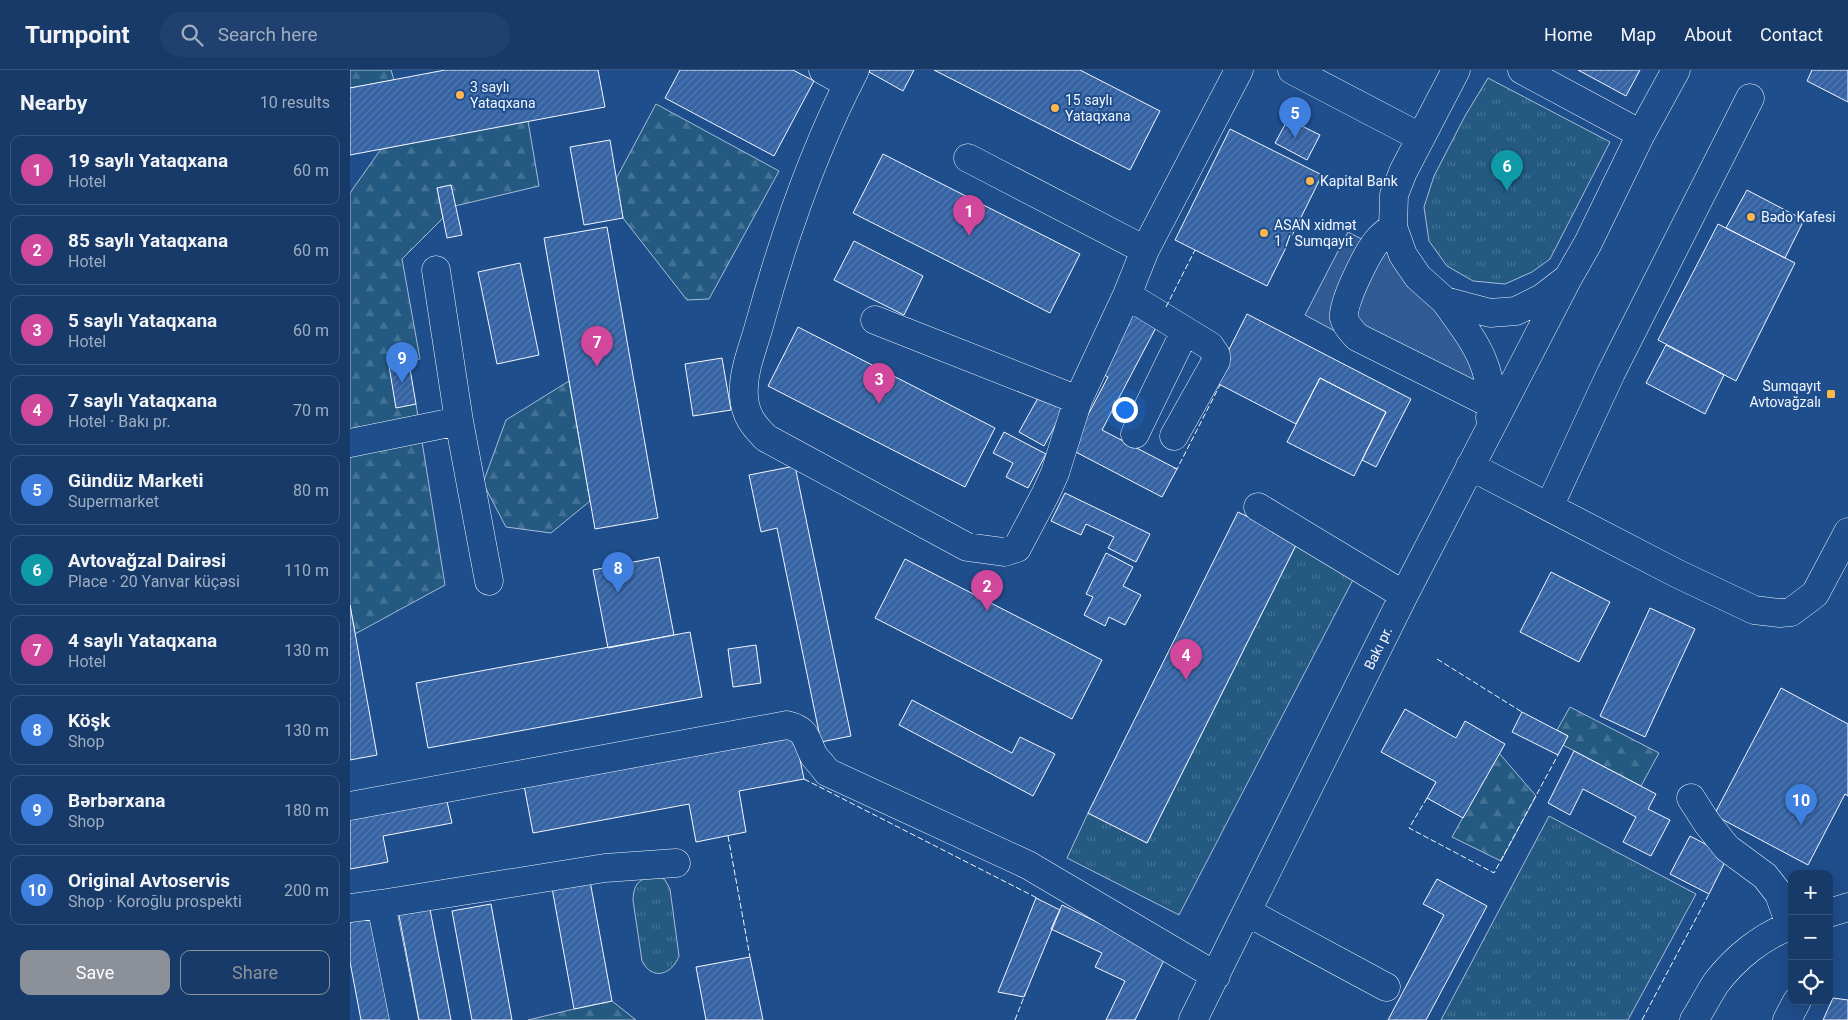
<!DOCTYPE html>
<meta charset="utf-8">
<style>
body{margin:0;font-family:Roboto,sans-serif;background:#20416f;color:#f1f3f6}
.controls{position:absolute;right:15px;bottom:15px;display:grid;overflow:hidden;border-radius:10px;box-shadow:0 5px 20px #0002}
.controls button{width:45px;height:45px;display:grid;place-items:center;padding:0;border:0;border-bottom:1px solid #36547d;background:#173a69;color:#f1f3f6;font:25px sans-serif}
.you{position:absolute;left:774px;top:339px;width:18px;height:18px;margin:-12px;border:4px solid #fff;border-radius:50%;background:#1a73e8;box-shadow:0 0 0 8px #1a73e833}
.badge{display:grid;place-items:center;width:32px;height:32px;border-radius:50%;background:#8c9099;color:#fff;font-size:16px;font-weight:700}
.pin{position:absolute;translate:-50% -41px;filter:drop-shadow(0 1px 2px #0008)}
.pin::after{content:'';position:absolute;top:26px;width:18px;height:15px;background:inherit;clip-path:polygon(0 0,100% 0,50% 100%)}
.list{margin:0;padding:0;list-style:none}
h2{display:flex;justify-content:space-between;align-items:center;height:65px;margin:0;padding:0 20px;font-size:21px}
h2 small{font-size:16px;font-weight:400;color:#9eadc0}
.list li{display:grid;grid-template-columns:32px 1fr auto;gap:15px;align-items:center;box-sizing:border-box;height:70px;margin:0 10px 10px;padding:0 10px;border:1px solid #36547d;border-radius:10px}
.list b{display:block;font-size:19px;white-space:nowrap}
.list p{margin:0;font-size:16px;white-space:nowrap;color:#9eadc0}
.list em{font-size:16px;font-style:normal;color:#9eadc0}
.actions{display:flex;gap:10px;padding:15px 20px}
.actions a{flex:1;padding:11px 0;border:1px solid #8c9099;border-radius:10px;text-align:center;font-size:18px;color:#8c9099}
.actions .main{background:#8c9099;color:#fff}
.icon{flex:none;width:28px;height:28px;fill:none;stroke:currentColor;stroke-width:2;stroke-linecap:round;stroke-linejoin:round}
.map{position:relative;flex:none;width:1498px;height:950px;overflow:hidden}
header{display:flex;align-items:center;gap:30px;box-sizing:border-box;height:70px;padding:0 25px;background:#173a69;border-bottom:1px solid #36547d}
header strong{font-size:24px}
nav{display:flex;gap:28px;margin-inline-start:auto;font-size:18px}
.search{width:350px;height:45px;background:#20416f;display:flex;align-items:center;gap:12px;box-sizing:border-box;padding:0 18px;border-radius:28px;color:#9eadc0;font-size:19px}
main{display:flex}
aside{flex:1;background:#173a69}
.map>svg:first-child{display:block}
.grass{fill:url(#grass-tufts);stroke:#a8bbd7}
.forest{fill:url(#forest-firs);stroke:#a8bbd7}
.parking{fill:#305b95;stroke:#a8bbd7}
.building{fill:url(#building-hatch);stroke:#f2f6ff}
.lines{fill:none;stroke-linecap:round;stroke-linejoin:round}
.minor-casing{stroke:#f2f6ff;stroke-width:29}
.minor{stroke:#1f4e8c;stroke-width:28}
.fence{stroke:#f2f6ff;stroke-width:1;stroke-dasharray:6 2.5;stroke-linecap:butt}
.poi-dot{fill:#ffb74d;stroke:#1f4e8c;stroke-width:2}
.labels{text-anchor:middle;stroke-width:4;stroke-linejoin:round;paint-order:stroke}
.poi-label{font-size:14px;fill:#f2f6ff;stroke:#1f4e8c;text-anchor:start}
.street-label{font-size:14px;fill:#f2f6ff;stroke:#1f4e8c}
</style>
<header>
<strong>Turnpoint</strong>
<div class="search"><svg class="icon" aria-label="search" viewBox="0 0 24 24"><circle cx="10" cy="10" r="6"/><path d="M15 15l6 6"/></svg>Search here</div>
<nav><a>Home</a><a>Map</a><a>About</a><a>Contact</a></nav>
</header>
<main>
<aside>
<h2>Nearby<small>10 results</small></h2>
<ul class="list">
<li><span class="badge" style="background:#d1479c">1</span><div><b>19 saylı Yataqxana</b><p>Hotel</p></div><em>60 m</em></li>
<li><span class="badge" style="background:#d1479c">2</span><div><b>85 saylı Yataqxana</b><p>Hotel</p></div><em>60 m</em></li>
<li><span class="badge" style="background:#d1479c">3</span><div><b>5 saylı Yataqxana</b><p>Hotel</p></div><em>60 m</em></li>
<li><span class="badge" style="background:#d1479c">4</span><div><b>7 saylı Yataqxana</b><p>Hotel · Bakı pr.</p></div><em>70 m</em></li>
<li><span class="badge" style="background:#3f7fe0">5</span><div><b>Gündüz Marketi</b><p>Supermarket</p></div><em>80 m</em></li>
<li><span class="badge" style="background:#0f9aa8">6</span><div><b>Avtovağzal Dairəsi</b><p>Place · 20 Yanvar küçəsi</p></div><em>110 m</em></li>
<li><span class="badge" style="background:#d1479c">7</span><div><b>4 saylı Yataqxana</b><p>Hotel</p></div><em>130 m</em></li>
<li><span class="badge" style="background:#3f7fe0">8</span><div><b>Köşk</b><p>Shop</p></div><em>130 m</em></li>
<li><span class="badge" style="background:#3f7fe0">9</span><div><b>Bərbərxana</b><p>Shop</p></div><em>180 m</em></li>
<li><span class="badge" style="background:#3f7fe0">10</span><div><b>Original Avtoservis</b><p>Shop · Koroğlu prospekti</p></div><em>200 m</em></li>
</ul>
<div class="actions"><a class="main">Save</a><a>Share</a></div>
</aside>
<div class="map">
<svg width="1498" height="950" viewBox="0 0 1498 950">
<defs>
<pattern id="grass-tufts" width="24" height="20" patternUnits="userSpaceOnUse" patternTransform="scale(1.25)"><rect width="24" height="20" fill="#245a82"/><path d="M3 7l-1-3M5 7V3M7 7l1-3M15 17l-1-3M17 17v-4M19 17l1-3" fill="none" stroke="#447295"/></pattern>
<pattern id="forest-firs" width="22" height="20" patternUnits="userSpaceOnUse" patternTransform="scale(1.25)"><rect width="22" height="20" fill="#245a82"/><path d="M5 1l3.5 6h-7zM16 11l3.5 6h-7z" fill="#447295"/></pattern>
<pattern id="building-hatch" width="6" height="6" patternUnits="userSpaceOnUse" patternTransform="scale(1.25)"><rect width="6" height="6" fill="#3563a3"/><path d="M-1 1l2-2M0 6l6-6M5 7l2-2" fill="none" stroke="#537ab1"/></pattern>
</defs>
<rect width="100%" height="100%" fill="#1f4e8c"/>
<path class="grass" d="M 1138,8 L 1260,72 L 1200,189 L 1182,202 L 1155,214 L 1123,211 L 1097,196 L 1079,171 L 1074,137 L 1084,106 L 1115,46 Z
M 948,471 L 1008,500 L 829,845 L 717,788 L 738,743 L 797,773 Z
M 1199,746 L 1346,824 L 1278,950 L 1091,950 Z
M 309,806 L 315,810 L 320,819 L 329,886 C 322,905 302,911 292,891 L 283,830 C 284,810 291,809 309,806 Z"/>
<path class="forest" d="M 0,0 L 41,0 L 44,10 L 0,18 Z
M 306,34 L 429,101 L 359,229 L 337,230 L 273,148 L 266,109 Z
M 178,51 L 189,116 L 105,136 L 101,115 L 87,118 L 93,148 L 52,189 L 70,289 L 40,296 L 46,337 L 66,334 L 95,515 L 5,564 L 0,535 L 0,123 L 31,79 Z
M 219,311 L 240,431 L 201,463 L 156,457 L 133,413 L 156,350 Z
M 1220,637 L 1309,683 L 1291,716 L 1213,675 L 1218,666 L 1207,660 Z
M 1149,683 L 1186,726 L 1151,791 L 1102,767 Z
M 262,931 L 286,950 L 178,950 L 224,939 Z"/>
<path class="parking" d="M 998,162 L 1052,190 L 1135,308 L 1123,335 L 955,245 Z"/>
<path class="building" d="M 95,0 L 248,0 L 255,37 L 0,85 L 0,18 Z
M 330,0 L 443,0 L 464,11 L 424,86 L 315,28 Z
M 520,0 L 564,0 L 553,21 L 519,2 Z
M 584,0 L 730,0 L 810,41 L 780,100 Z
M 1228,0 L 1290,0 L 1276,26 Z
M 1462,0 L 1498,0 L 1498,32 L 1457,11 Z
M 938,49 L 970,65 L 957,90 L 925,73 Z
M 880,59 L 972,105 L 917,216 L 825,170 Z
M 260,70 L 273,148 L 234,155 L 220,77 Z
M 533,84 L 730,184 L 700,243 L 503,143 Z
M 101,115 L 112,165 L 97,168 L 87,118 Z
M 1397,120 L 1454,150 L 1435,188 L 1376,158 Z
M 1368,154 L 1445,193 L 1386,311 L 1308,270 Z
M 257,157 L 308,448 L 245,459 L 194,168 Z
M 504,171 L 573,206 L 554,245 L 484,210 Z
M 170,193 L 189,285 L 147,294 L 128,202 Z
M 780,234 L 810,250 L 752,360 L 827,399 L 812,427 L 720,379 L 758,307 L 745,300 Z
M 897,244 L 1061,329 L 1026,397 L 1012,390 L 1036,342 L 970,308 L 946,354 L 863,311 Z
M 448,257 L 645,358 L 615,417 L 418,316 Z
M 1316,275 L 1374,305 L 1355,344 L 1296,313 Z
M 372,288 L 381,340 L 343,346 L 335,294 Z
M 59,293 L 66,334 L 46,338 L 39,296 Z
M 970,308 L 1036,342 L 1004,406 L 937,372 Z
M 689,326 L 714,339 L 694,376 L 669,362 Z
M 654,362 L 696,384 L 678,418 L 656,407 L 663,393 L 643,383 Z
M 445,396 L 501,666 L 471,672 L 427,458 L 411,462 L 399,405 Z
M 715,423 L 800,464 L 786,492 L 758,478 L 764,467 L 736,454 L 731,465 L 701,451 Z
M 888,442 L 948,471 L 797,773 L 738,743 Z
M 756,483 L 783,497 L 773,516 L 791,525 L 775,555 L 759,547 L 755,556 L 734,545 L 743,527 L 736,524 Z
M 309,487 L 324,565 L 258,578 L 243,500 Z
M 555,489 L 752,590 L 722,649 L 525,548 Z
M 1201,502 L 1260,532 L 1229,592 L 1170,562 Z
M 0,535 L 27,685 L 0,690 Z
M 1300,538 L 1345,559 L 1295,667 L 1250,646 Z
M 340,562 L 352,627 L 78,678 L 66,613 Z
M 406,575 L 411,613 L 383,617 L 378,579 Z
M 1431,618 L 1498,654 L 1498,726 L 1495,724 L 1458,795 L 1364,745 Z
M 562,630 L 662,683 L 670,667 L 705,684 L 683,726 L 549,655 Z
M 1055,639 L 1106,668 L 1115,651 L 1155,674 L 1113,748 L 1077,728 L 1086,712 L 1031,682 Z
M 1172,642 L 1218,666 L 1208,685 L 1162,662 Z
M 444,660 L 454,709 L 389,721 L 396,762 L 346,772 L 339,734 L 183,763 L 173,710 Z
M 1224,681 L 1306,724 L 1298,739 L 1320,750 L 1301,786 L 1273,772 L 1286,747 L 1233,719 L 1220,745 L 1198,733 Z
M 95,723 L 102,753 L 33,766 L 38,792 L 0,799 L 0,742 Z
M 1340,766 L 1378,786 L 1359,824 L 1320,804 Z
M 1087,809 L 1137,836 L 1076,950 L 1038,950 L 1094,845 L 1073,834 Z
M 240,811 L 262,931 L 224,939 L 202,818 Z
M 686,828 L 710,840 L 674,927 L 648,922 Z
M 79,834 L 101,950 L 69,950 L 48,840 Z
M 141,834 L 162,950 L 122,950 L 102,841 Z
M 712,835 L 816,886 L 785,950 L 756,950 L 775,911 L 745,897 L 752,883 L 701,859 Z
M 23,842 L 43,950 L 11,950 L 0,892 L 0,847 Z
M 400,887 L 413,950 L 356,950 L 346,897 Z
M 1483,928 L 1498,930 L 1498,950 L 1473,950 Z"/>
<g class="lines">
<g class="minor-casing">
<path id="minor" d="M 473,0 L 498,14
M 505,0 C 463,81 433,168 409,256 C 403,278 392,303 394,326 C 395,345 403,355 416,368 L 617,477 L 654,482 L 667,478 L 696,423 L 705,403 L 728,330 L 777,225 L 795,180 L 889,0
M 942,0 L 1070,67
M 1106,0 L 1053,102 L 1044,125 L 1043,157 L 1053,185 L 1068,207 L 1095,231 L 1140,243 L 1166,241 L 1192,228 L 1218,208 L 1238,173 L 1291,64 L 1172,0
M 1291,64 L 1326,0
M 618,88 L 795,180
M 1043,157 C 1038,161 1032,165 1028,170 C 1018,181 991,235 994,248 C 996,256 1002,261 1007,267 L 1141,334
M 777,225 L 860,276 L 866,285 L 866,291 L 824,366
M 1095,231 C 1123,270 1146,297 1140,348
M 525,250 L 728,330
M 109,351 L 139,511
M 785,364 L 835,261
M 0,373 L 109,351 L 86,200
M 1120,396 L 1326,503 L 1404,540 L 1430,543 L 1441,542 L 1465,524 L 1498,462
M 908,437 L 1054,525
M 1199,437 L 1261,303 L 1400,28
M 1341,728 L 1357,753 L 1377,778 L 1415,806 L 1429,824 L 1440,855
M 0,736 L 437,655 C 458,660 455,669 464,686 C 468,691 473,696 477,702 L 678,795 L 866,906
M 31,834 L 255,798 L 326,793
M 0,838 L 31,834 L 54,950
M 897,842 L 1036,917
M 1479,843 L 1498,837
M 843,950 L 1054,525 L 1218,208
M 1344,950 C 1352,938 1358,925 1366,913 C 1385,888 1412,866 1442,855
M 1437,950 L 1447,931"/>
</g>
<use href="#minor" class="minor"/>
<path class="fence" d="M 816,237 L 845,180
M 824,398 L 827,399 L 870,315
M 1087,589 L 1172,642
M 454,709 L 689,829
M 1077,728 L 1059,758 L 1144,803 L 1208,685
M 378,766 L 400,887
M 665,950 L 675,924
M 1292,950 L 1359,824"/>
</g>
<g class="poi-dot">
<circle cx="110" cy="25" r="5"/>
<circle cx="705" cy="38" r="5"/>
<circle cx="960" cy="111" r="5"/>
<circle cx="1401" cy="147" r="5"/>
<circle cx="914" cy="163" r="5"/>
<rect x="1476" y="319" width="10" height="10" rx="2.5"/>
</g>
<g class="labels">
<g class="poi-label">
<text x="120" y="22">3 saylı<tspan x="120" dy="16">Yataqxana</tspan></text>
<text x="715" y="35">15 saylı<tspan x="715" dy="16">Yataqxana</tspan></text>
<text x="970" y="116">Kapital Bank</text>
<text x="1411" y="152">Bədo Kafesi</text>
<text x="924" y="160">ASAN xidmət<tspan x="924" dy="16">1 / Sumqayıt</tspan></text>
<text x="1471" y="321" text-anchor="end">Sumqayıt<tspan x="1471" dy="16">Avtovağzalı</tspan></text>
</g>
<g class="street-label">
<text transform="translate(1028 578) rotate(-64)" y="5">Bakı pr.</text>
</g>
</g>
</svg>
<div class="controls">
<button>+</button>
<button>−</button>
<button><svg class="icon" aria-label="locate" viewBox="0 0 24 24"><circle cx="12" cy="12" r="6"/><path d="M12 2v4M12 18v4M2 12h4M18 12h4"/></svg></button>
</div>
<div class="you"></div>
<div class="pin badge" style="left:619px;top:166px;background:#d1479c">1</div>
<div class="pin badge" style="left:637px;top:541px;background:#d1479c">2</div>
<div class="pin badge" style="left:529px;top:334px;background:#d1479c">3</div>
<div class="pin badge" style="left:836px;top:610px;background:#d1479c">4</div>
<div class="pin badge" style="left:945px;top:68px;background:#3f7fe0">5</div>
<div class="pin badge" style="left:1157px;top:121px;background:#0f9aa8">6</div>
<div class="pin badge" style="left:247px;top:297px;background:#d1479c">7</div>
<div class="pin badge" style="left:268px;top:523px;background:#3f7fe0">8</div>
<div class="pin badge" style="left:52px;top:313px;background:#3f7fe0">9</div>
<div class="pin badge" style="left:1451px;top:755px;background:#3f7fe0">10</div>
</div>
</main>
